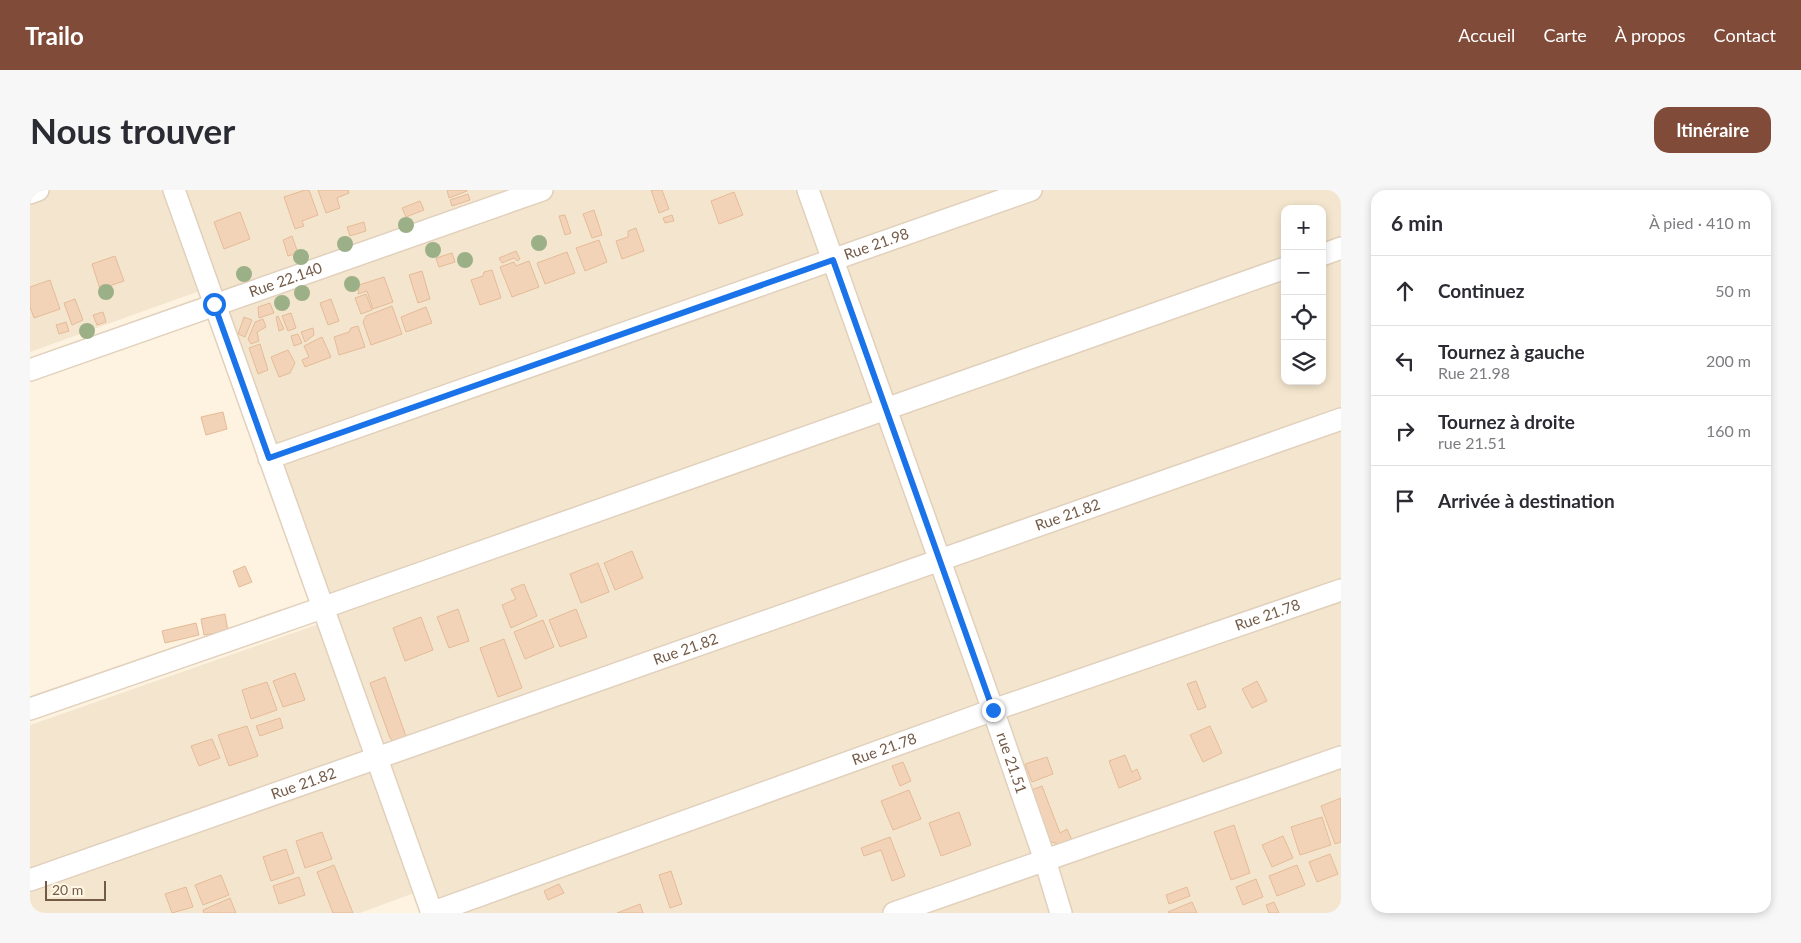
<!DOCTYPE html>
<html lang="fr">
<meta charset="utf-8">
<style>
body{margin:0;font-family:Lato,sans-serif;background:#f7f7f7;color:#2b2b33}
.controls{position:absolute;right:15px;top:15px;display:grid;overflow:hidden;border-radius:10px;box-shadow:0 2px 8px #0003}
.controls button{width:45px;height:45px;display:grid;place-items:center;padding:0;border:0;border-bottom:1px solid #e1e1e2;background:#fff;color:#2b2b33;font:25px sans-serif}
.scale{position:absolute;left:15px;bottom:12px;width:61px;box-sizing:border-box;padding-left:5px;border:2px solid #735a47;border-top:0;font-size:14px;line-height:18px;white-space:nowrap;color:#735a47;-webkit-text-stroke:4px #fff7e6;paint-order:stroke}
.stop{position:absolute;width:15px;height:15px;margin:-11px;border:4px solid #1a73e8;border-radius:50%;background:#fff}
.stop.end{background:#1a73e8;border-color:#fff;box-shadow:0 1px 5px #0008}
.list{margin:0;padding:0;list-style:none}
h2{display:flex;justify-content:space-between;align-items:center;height:65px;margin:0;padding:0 20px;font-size:21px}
h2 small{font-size:16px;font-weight:400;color:#7c7c81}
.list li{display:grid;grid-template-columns:32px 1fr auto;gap:15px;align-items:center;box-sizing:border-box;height:70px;padding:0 20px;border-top:1px solid #e1e1e2}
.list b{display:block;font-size:19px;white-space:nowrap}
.list p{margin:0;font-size:16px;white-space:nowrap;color:#7c7c81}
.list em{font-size:16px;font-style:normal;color:#7c7c81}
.icon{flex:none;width:28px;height:28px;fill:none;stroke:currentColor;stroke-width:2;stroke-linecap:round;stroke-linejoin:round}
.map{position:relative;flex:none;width:1311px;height:723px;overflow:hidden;border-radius:15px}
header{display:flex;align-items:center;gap:30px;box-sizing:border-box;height:70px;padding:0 25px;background:#814b39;color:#fff}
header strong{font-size:24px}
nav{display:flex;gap:28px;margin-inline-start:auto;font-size:18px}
.intro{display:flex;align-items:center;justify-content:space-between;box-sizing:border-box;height:120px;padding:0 30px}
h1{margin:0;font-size:35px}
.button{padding:12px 22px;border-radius:15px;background:#814b39;color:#fff;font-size:18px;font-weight:700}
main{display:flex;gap:30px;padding:0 30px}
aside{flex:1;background:#fff;border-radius:15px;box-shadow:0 2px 8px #0003}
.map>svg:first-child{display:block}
.residential{fill:#f4e6ce;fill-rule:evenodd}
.building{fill:#f2d3b7;stroke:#e5bb97}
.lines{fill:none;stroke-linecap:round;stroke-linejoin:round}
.minor-casing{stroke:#e1d0bc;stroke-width:24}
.minor{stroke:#fff;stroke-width:21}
.tree{fill:#9cb087}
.route{stroke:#1a73e8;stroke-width:6}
.labels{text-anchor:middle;stroke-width:4;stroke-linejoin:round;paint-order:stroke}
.street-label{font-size:15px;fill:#735a47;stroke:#fff7e6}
</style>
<header>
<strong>Trailo</strong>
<nav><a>Accueil</a><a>Carte</a><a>À propos</a><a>Contact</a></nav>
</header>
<div class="intro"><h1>Nous trouver</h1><a class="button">Itinéraire</a></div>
<main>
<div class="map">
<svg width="1311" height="723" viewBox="0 0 1311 723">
<rect width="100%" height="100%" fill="#fdf3e0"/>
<path class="residential" d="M 0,0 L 1311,0 L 1311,723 L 412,723 L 403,696 L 330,723 L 0,723 L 0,535 L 303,429 L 189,94 L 0,162 ZM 1255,19 L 1292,19 L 1292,191 L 1255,191 Z"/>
<path class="building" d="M 275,0 L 279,0 L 288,25 L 272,31 L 274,36 L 265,39 L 254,7 Z
M 288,0 L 318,0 L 319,3 L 307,8 L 310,18 L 296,23 Z
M 417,0 L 437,0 L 437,1 L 419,8 Z
M 621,0 L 632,0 L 639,19 L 629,23 Z
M 704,2 L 713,25 L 689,34 L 681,11 Z
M 438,4 L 440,10 L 422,16 L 420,10 Z
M 390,11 L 394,20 L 376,27 L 372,18 Z
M 564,20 L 572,45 L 562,48 L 553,24 Z
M 210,22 L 220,49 L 194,59 L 184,32 Z
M 535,25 L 541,43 L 535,45 L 529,26 Z
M 642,25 L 644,31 L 635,33 L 633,28 Z
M 334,32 L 336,41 L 320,46 L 317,37 Z
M 606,38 L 614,61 L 592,69 L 586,51 L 598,47 L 598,41 Z
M 262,46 L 268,63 L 258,66 L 253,50 Z
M 569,50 L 577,72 L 555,81 L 546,58 Z
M 486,61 L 490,69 L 487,71 L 484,68 L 472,73 L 469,68 Z
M 537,62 L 545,83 L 515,94 L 507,73 Z
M 422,63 L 425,72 L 409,77 L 406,68 Z
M 85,66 L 94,91 L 70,99 L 62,74 Z
M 499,71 L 509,97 L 482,107 L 470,77 L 484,72 L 486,76 Z
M 462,80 L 471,108 L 450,115 L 441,90 L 453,86 L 454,82 Z
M 392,81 L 400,109 L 388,113 L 379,85 Z
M 354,87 L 363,112 L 343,119 L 337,101 L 328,104 L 329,95 Z
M 20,90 L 30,119 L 4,128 L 0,117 L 0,97 Z
M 336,104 L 342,120 L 331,124 L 325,108 Z
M 45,109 L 53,130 L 42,135 L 34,113 Z
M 301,109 L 309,131 L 298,135 L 290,113 Z
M 240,113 L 244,123 L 229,128 L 228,117 Z
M 362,116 L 372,144 L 341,155 L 333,132 L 336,126 Z
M 396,117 L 402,133 L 376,142 L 371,127 Z
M 73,122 L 76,132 L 67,135 L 63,125 Z
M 261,123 L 266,138 L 258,141 L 252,126 Z
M 248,126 L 254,139 L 249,141 L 246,127 Z
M 214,127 L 222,130 L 215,147 L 208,144 Z
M 233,129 L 236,137 L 227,142 L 229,151 L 221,154 L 218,149 L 225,132 Z
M 36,132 L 39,141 L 29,144 L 26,135 Z
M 328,136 L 335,157 L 309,165 L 304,147 L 319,142 L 321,138 Z
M 283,138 L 284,145 L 275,152 L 271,142 Z
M 268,144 L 272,153 L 264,156 L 261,146 Z
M 292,147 L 301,167 L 275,177 L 272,170 L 279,167 L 274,156 Z
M 230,154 L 238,180 L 228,184 L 219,158 Z
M 258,160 L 265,173 L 260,183 L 249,187 L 241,167 Z
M 193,222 L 197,239 L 176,245 L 171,227 Z
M 602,361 L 613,388 L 585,400 L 574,373 Z
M 568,373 L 579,402 L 551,413 L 540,384 Z
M 215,376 L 222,392 L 209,397 L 203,381 Z
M 494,394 L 507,426 L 481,438 L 472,415 L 486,409 L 481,399 Z
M 428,419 L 439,451 L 419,458 L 407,427 Z
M 546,419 L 557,447 L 530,457 L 519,430 Z
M 195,424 L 198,441 L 174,445 L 171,429 Z
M 391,427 L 403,460 L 375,471 L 363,438 Z
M 513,430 L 524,457 L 495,469 L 484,442 Z
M 166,433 L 169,445 L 135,453 L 132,441 Z
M 474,449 L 492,498 L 468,507 L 450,458 Z
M 265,483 L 275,510 L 253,517 L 243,491 Z
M 355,487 L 378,552 L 368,556 L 360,548 L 340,493 Z
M 1166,491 L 1176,517 L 1168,520 L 1157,494 Z
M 1227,491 L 1237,511 L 1222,518 L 1212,499 Z
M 237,492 L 247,520 L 221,529 L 212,500 Z
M 250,528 L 253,538 L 230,546 L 226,536 Z
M 217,536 L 228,566 L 199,576 L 188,545 Z
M 1180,536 L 1192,563 L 1173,572 L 1160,545 Z
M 182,549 L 190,568 L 169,576 L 161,556 Z
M 1095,565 L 1102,582 L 1107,579 L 1111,589 L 1089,598 L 1079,571 Z
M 1017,567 L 1023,584 L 1002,592 L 995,574 Z
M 873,572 L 881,591 L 870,596 L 862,576 Z
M 1012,596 L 1030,643 L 1037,639 L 1042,650 L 1031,655 L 1016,650 L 999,601 Z
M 879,600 L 891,629 L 863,640 L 851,611 Z
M 1311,608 L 1311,652 L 1305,654 L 1291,616 Z
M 929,622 L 941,655 L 911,666 L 899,633 Z
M 1292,627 L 1301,655 L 1270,665 L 1261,637 Z
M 1204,635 L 1220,683 L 1201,690 L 1184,642 Z
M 292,642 L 302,669 L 275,678 L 266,651 Z
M 1253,646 L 1263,668 L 1242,677 L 1232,655 Z
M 860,647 L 875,686 L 862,691 L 851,660 L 834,666 L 831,658 Z
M 256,659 L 264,683 L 241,691 L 233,667 Z
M 1300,664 L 1308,684 L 1287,692 L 1279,672 Z
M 304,675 L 323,723 L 303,723 L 287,682 Z
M 1267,675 L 1275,695 L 1247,706 L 1239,686 Z
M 641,681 L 652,714 L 640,718 L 629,685 Z
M 191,685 L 199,705 L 173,715 L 165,695 Z
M 269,687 L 275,705 L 249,714 L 243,696 Z
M 1226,689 L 1233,707 L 1213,715 L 1206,697 Z
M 529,694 L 534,703 L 518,710 L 514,701 Z
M 156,697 L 163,717 L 142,723 L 135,704 Z
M 1157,697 L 1160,706 L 1139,714 L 1136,705 Z
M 200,708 L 206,723 L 174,723 L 173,720 Z
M 1162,712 L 1167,723 L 1139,723 L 1138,722 Z
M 1244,712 L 1249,723 L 1239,723 L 1236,715 Z
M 610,714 L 613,723 L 587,723 Z"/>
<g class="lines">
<g class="minor-casing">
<g id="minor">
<path d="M 144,0 L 402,723"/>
<path id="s1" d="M 778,0 L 963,520 L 1015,670 L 1031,723"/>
<path d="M 0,3 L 8,0"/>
<path d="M 1292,65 L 1311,58"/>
<path id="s2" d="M 0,180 L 512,0"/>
<path id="s3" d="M 239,268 L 1001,0"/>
<path d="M 0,519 L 292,418 L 1255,78"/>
<path id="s4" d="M 0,690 L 1311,229"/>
<path id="s5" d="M 401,723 L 963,520 L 1311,400"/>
<path d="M 864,723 L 1311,567"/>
</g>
</g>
<use href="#minor" class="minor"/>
</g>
<g class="tree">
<circle cx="376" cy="35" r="8"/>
<circle cx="509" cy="53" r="8"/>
<circle cx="315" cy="54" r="8"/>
<circle cx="403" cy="60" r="8"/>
<circle cx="271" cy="67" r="8"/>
<circle cx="435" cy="70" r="8"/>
<circle cx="214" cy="84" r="8"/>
<circle cx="322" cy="94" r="8"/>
<circle cx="76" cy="102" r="8"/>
<circle cx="272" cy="103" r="8"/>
<circle cx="252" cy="113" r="8"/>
<circle cx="57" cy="141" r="8"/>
</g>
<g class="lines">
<path class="route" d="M 184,114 L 239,268 L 803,70 L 963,520"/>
</g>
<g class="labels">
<g class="street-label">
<text dy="5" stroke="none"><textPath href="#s3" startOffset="644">Rue 21.98</textPath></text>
<text dy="5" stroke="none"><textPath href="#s2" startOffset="271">Rue 22.140</textPath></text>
<text dy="5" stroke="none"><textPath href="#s4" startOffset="1100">Rue 21.82</textPath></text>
<text dy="5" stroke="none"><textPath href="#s5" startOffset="888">Rue 21.78</textPath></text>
<text dy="5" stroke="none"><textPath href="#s4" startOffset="695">Rue 21.82</textPath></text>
<text dy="5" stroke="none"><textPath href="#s5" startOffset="482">Rue 21.78</textPath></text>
<text dy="5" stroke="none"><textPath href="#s1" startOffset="608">rue 21.51</textPath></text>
<text dy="5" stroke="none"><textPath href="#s4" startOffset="290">Rue 21.82</textPath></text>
</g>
</g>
</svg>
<div class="controls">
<button>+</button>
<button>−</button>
<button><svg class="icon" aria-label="locate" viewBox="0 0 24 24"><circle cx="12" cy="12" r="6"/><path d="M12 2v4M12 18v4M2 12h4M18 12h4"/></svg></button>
<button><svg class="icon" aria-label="layers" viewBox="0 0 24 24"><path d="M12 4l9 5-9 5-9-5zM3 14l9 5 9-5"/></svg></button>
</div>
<div class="scale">20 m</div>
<div class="stop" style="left:184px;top:114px"></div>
<div class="stop end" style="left:963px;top:520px"></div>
</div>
<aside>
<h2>6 min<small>À pied · 410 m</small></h2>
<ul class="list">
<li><svg class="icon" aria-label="ahead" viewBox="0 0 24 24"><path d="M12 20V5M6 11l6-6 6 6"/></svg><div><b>Continuez</b></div><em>50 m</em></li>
<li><svg class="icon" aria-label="left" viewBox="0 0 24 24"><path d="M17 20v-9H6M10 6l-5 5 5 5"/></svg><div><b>Tournez à gauche</b><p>Rue 21.98</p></div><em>200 m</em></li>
<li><svg class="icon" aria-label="right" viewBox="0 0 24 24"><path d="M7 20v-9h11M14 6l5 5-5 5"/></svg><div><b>Tournez à droite</b><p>rue 21.51</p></div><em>160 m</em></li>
<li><svg class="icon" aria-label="arrive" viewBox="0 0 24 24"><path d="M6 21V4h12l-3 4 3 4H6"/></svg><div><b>Arrivée à destination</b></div></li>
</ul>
</aside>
</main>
